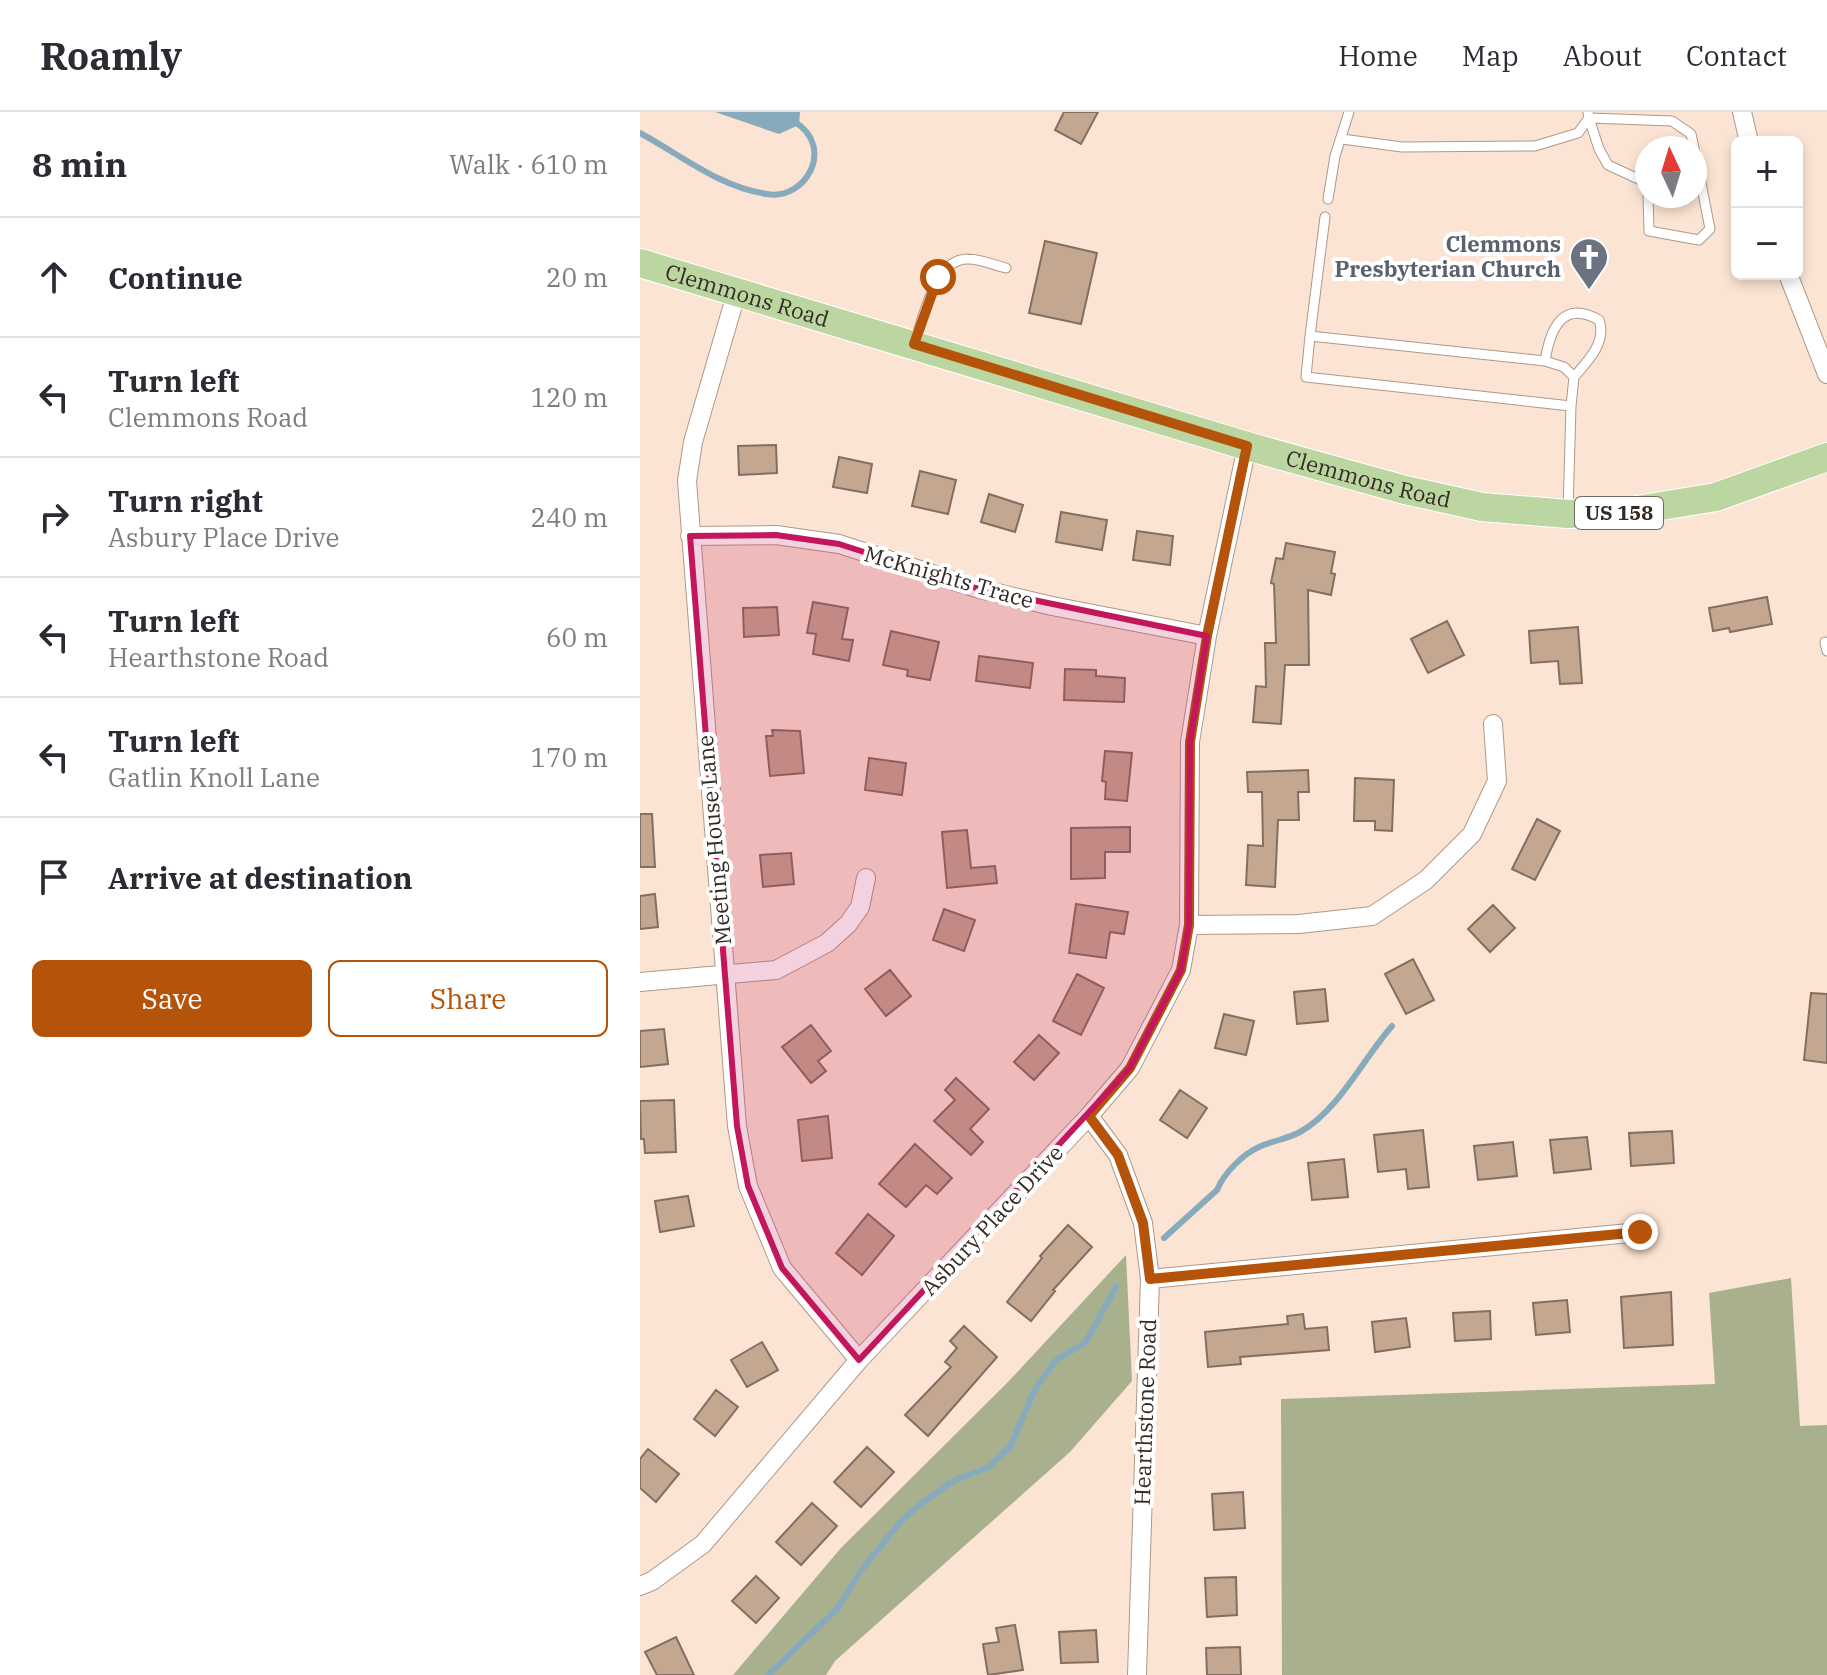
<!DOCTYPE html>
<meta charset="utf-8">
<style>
body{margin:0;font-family:"IBM Plex Serif",serif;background:#f2f2f3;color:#2b2b33}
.controls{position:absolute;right:24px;top:24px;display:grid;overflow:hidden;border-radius:12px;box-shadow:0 4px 12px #0003}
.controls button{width:72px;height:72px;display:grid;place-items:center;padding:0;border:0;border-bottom:2px solid #e1e1e2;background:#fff;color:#2b2b33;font:40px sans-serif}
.compass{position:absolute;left:995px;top:24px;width:72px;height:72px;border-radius:50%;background:#fff;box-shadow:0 4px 12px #0003;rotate:356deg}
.stop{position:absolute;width:24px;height:24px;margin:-18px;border:6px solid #b45309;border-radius:50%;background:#fff}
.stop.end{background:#b45309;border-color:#fff;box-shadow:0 2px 8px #0008}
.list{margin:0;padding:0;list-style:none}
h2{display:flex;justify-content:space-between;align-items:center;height:104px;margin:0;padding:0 32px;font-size:34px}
h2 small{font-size:26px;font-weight:400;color:#7c7c81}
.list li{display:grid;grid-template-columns:52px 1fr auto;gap:24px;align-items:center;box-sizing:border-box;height:120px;padding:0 32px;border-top:2px solid #e1e1e2}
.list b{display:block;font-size:30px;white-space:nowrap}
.list p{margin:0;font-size:26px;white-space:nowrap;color:#7c7c81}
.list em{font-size:26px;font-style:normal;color:#7c7c81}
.actions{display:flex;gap:16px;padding:24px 32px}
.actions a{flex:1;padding:18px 0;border:2px solid #b45309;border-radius:12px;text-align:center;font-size:28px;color:#b45309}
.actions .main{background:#b45309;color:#fff}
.icon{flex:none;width:44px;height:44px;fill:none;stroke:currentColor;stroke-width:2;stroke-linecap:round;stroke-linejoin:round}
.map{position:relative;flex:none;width:1187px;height:1563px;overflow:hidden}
header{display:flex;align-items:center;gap:48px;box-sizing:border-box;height:112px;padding:0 40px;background:#fff;border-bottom:2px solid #e1e1e2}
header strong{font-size:38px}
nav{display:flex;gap:44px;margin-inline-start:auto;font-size:28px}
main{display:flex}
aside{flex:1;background:#fff}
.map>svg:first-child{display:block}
.forest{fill:#a9b08e}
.water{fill:#87aabc}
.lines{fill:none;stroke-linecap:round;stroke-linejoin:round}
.stream{stroke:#87aabc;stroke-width:6}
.building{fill:#c4a790;stroke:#836f60;stroke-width:2}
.lane-casing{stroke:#ae9989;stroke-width:11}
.street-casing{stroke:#ae9989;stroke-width:20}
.primary-casing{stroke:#fff;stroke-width:30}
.lane{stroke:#fff;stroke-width:9}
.street{stroke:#fff;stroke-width:18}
.primary{stroke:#bbd6a0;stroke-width:28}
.route{stroke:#b45309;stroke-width:10}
.marked{fill:#c2185b;fill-opacity:0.2;stroke:#c2185b;stroke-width:6;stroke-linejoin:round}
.labels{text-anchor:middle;stroke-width:8;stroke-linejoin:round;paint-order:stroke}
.shield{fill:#fff;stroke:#706b66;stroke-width:2}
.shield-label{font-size:20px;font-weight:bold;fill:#332b24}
.worship-label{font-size:22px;font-weight:bold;fill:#5b616d;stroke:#fff;text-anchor:end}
.street-label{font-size:22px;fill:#332b24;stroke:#fff}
</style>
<header>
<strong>Roamly</strong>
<nav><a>Home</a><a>Map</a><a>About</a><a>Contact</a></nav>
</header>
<main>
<aside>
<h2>8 min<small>Walk · 610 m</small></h2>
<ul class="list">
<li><svg class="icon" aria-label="ahead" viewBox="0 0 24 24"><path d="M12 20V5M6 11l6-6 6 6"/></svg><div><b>Continue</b></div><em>20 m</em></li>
<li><svg class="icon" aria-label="left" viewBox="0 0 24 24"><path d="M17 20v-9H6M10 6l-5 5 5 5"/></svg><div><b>Turn left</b><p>Clemmons Road</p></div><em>120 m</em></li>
<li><svg class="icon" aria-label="right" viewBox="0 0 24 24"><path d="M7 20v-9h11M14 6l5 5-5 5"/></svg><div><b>Turn right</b><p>Asbury Place Drive</p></div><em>240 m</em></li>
<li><svg class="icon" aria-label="left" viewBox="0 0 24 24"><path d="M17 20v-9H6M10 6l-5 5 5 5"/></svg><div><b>Turn left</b><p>Hearthstone Road</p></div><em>60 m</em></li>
<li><svg class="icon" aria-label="left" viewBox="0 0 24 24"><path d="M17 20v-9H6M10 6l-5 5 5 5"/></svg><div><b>Turn left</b><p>Gatlin Knoll Lane</p></div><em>170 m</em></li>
<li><svg class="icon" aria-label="arrive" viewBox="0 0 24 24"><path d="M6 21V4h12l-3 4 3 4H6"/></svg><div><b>Arrive at destination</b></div></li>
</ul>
<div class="actions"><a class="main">Save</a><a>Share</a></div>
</aside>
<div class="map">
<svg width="1187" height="1563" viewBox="0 0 1187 1563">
<rect width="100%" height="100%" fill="#fbe4d3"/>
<path class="forest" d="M 486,1143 L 492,1269 L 430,1340 L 195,1549 L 186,1563 L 93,1563 L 201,1436 L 368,1270 Z
M 1151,1166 L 1160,1314 L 1187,1313 L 1187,1563 L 642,1563 L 641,1287 L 1075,1272 L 1069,1181 Z"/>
<path class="water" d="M 75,0 L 160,0 L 159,13 L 139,22 Z"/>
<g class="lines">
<path class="stream" d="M 0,21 C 41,43 79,75 127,82 C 165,89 196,36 155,10
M 524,1126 L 577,1078 C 584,1061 603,1042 619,1035 C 632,1029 647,1027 660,1020 C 698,999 723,947 752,914
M 128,1563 L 198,1496 L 220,1460 L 260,1410 L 282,1391 L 313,1369 L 349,1355 L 370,1335 L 395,1277 L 415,1249 L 446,1230 L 476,1175"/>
</g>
<path class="building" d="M 424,0 L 458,0 L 441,32 L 415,18 Z
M 405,129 L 457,141 L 441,212 L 389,201 Z
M 136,333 L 137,361 L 99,363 L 98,334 Z
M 199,345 L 232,352 L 227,381 L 193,375 Z
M 280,359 L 316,368 L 308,402 L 272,394 Z
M 349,382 L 383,393 L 375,420 L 341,410 Z
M 421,400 L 467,408 L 462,438 L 416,430 Z
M 497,419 L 533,424 L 530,453 L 493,448 Z
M 646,431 L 695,440 L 691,461 L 695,462 L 691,483 L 668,478 L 669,553 L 645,553 L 641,612 L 613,610 L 616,574 L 626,575 L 625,531 L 636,531 L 634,472 L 631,471 L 636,446 L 643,447 Z
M 1127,485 L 1132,512 L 1090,520 L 1089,516 L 1073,519 L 1069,496 Z
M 173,490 L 208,496 L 202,527 L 213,528 L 209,549 L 173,542 L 176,522 L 167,521 Z
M 137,495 L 139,523 L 104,525 L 103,496 Z
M 807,509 L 824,543 L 788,561 L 771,527 Z
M 938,515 L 942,571 L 920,572 L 918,549 L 891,551 L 889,519 Z
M 251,519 L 299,530 L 290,568 L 267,564 L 268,558 L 243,553 Z
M 339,544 L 393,551 L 390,576 L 336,569 Z
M 425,557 L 456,558 L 456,564 L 485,566 L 484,590 L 424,588 Z
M 132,618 L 160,619 L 164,661 L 130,664 L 126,624 L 133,624 Z
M 465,639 L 492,641 L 487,689 L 465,687 L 466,670 L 462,669 Z
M 229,646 L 266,651 L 262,683 L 225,678 Z
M 668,658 L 669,680 L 658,680 L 659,708 L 638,708 L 635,775 L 606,773 L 608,733 L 623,734 L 622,680 L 608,680 L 607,660 Z
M 715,666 L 754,668 L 752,719 L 735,718 L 735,709 L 714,709 Z
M 0,702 L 12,702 L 15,755 L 0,755 Z
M 897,707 L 920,719 L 895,768 L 872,757 Z
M 490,715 L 490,740 L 465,740 L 465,766 L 431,767 L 431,716 Z
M 327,718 L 331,756 L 355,754 L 357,771 L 307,776 L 302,720 Z
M 151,741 L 154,772 L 123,775 L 120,743 Z
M 15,782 L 18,815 L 0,817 L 0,784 Z
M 436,792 L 488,800 L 484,822 L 470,820 L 466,846 L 429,841 Z
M 853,793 L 875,816 L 850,840 L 828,817 Z
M 304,797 L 335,808 L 324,839 L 293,828 Z
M 773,847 L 794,888 L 766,902 L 745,862 Z
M 250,858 L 271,884 L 246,904 L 225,877 Z
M 437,862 L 464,876 L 441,923 L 413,909 Z
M 685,877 L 688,909 L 657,912 L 654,880 Z
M 1171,881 L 1187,882 L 1187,951 L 1164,948 Z
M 584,902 L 614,909 L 606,943 L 575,936 Z
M 171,913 L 191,939 L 178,949 L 186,959 L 171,971 L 142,935 Z
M 24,917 L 28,952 L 0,955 L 0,919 Z
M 399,923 L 419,941 L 394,968 L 374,950 Z
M 316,966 L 349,997 L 330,1017 L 343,1030 L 331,1043 L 294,1009 L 315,988 L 305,978 Z
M 540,978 L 567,996 L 547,1026 L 520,1008 Z
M 34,988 L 36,1040 L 5,1041 L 4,1027 L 1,1027 L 0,989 Z
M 188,1004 L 192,1046 L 162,1049 L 158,1008 Z
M 783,1018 L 789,1075 L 768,1077 L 766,1057 L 738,1060 L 734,1023 Z
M 1032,1019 L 1034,1051 L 991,1054 L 989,1021 Z
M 947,1025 L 951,1057 L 914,1061 L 910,1028 Z
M 873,1030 L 877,1064 L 838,1068 L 834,1034 Z
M 275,1032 L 312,1066 L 297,1082 L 286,1073 L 266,1095 L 239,1072 Z
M 704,1047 L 708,1085 L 672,1088 L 668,1051 Z
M 48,1084 L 54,1114 L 20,1120 L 15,1089 Z
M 228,1102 L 254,1124 L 222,1163 L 196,1141 Z
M 428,1113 L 452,1135 L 413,1178 L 415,1179 L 391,1209 L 367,1190 L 402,1146 L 400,1144 Z
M 1031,1180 L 1033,1233 L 984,1236 L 981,1185 Z
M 927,1188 L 930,1220 L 896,1223 L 893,1191 Z
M 850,1199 L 851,1227 L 815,1229 L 813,1201 Z
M 663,1202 L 665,1217 L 687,1215 L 689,1238 L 600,1245 L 601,1252 L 568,1255 L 565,1220 L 648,1212 L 647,1204 Z
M 766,1206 L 770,1235 L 735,1240 L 732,1210 Z
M 324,1214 L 357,1245 L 288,1324 L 265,1303 L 311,1255 L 305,1250 L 317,1236 L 310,1229 Z
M 122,1230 L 138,1258 L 107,1275 L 91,1248 Z
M 76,1278 L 98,1295 L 75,1324 L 54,1307 Z
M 227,1335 L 254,1360 L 221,1395 L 194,1370 Z
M 8,1337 L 39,1362 L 16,1390 L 0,1376 L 0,1347 Z
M 603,1380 L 605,1416 L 574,1418 L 572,1382 Z
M 172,1391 L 197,1414 L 161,1453 L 136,1430 Z
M 116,1464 L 139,1486 L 116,1511 L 92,1489 Z
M 596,1465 L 597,1503 L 567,1505 L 565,1466 Z
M 375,1513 L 383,1558 L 348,1563 L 343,1532 L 359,1530 L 356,1516 Z
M 456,1518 L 458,1550 L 421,1551 L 419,1520 Z
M 36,1525 L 54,1563 L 17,1563 L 5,1540 Z
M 600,1535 L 601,1563 L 567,1563 L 566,1536 Z"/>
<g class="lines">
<g class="lane-casing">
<path id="lane" d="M 702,27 L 762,35 L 895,34 L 938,21 L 949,6 L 948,0
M 1007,71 L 968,53 L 959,37 L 949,6 L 1032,9 L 1051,22 L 1054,36
M 1008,84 L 1009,119 L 1059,128 L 1070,117 L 1055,40
M 688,87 L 695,44 L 709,0
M 685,105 L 670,224 L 905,249 L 924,255 L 934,265 L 931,294 L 928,399
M 670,224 L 666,265 L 931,294
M 275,229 C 284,205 295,146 328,147 C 340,147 354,153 366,156
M 905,249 C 910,218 922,187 959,208 C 967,230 948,249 934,265
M 1185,530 L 1187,539"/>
</g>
<g class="street-casing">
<path id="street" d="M 1102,0 L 1109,30
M 1148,162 L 1187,262
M 97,179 L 53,330 L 47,369 L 97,1014 L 108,1074 L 142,1156 L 219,1248
M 50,424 L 136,423 L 199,432 L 336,476 L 412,494 L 567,524
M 549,813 L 659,812 L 732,804 L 786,768 L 832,722 L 857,669 L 853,612
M 0,870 L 136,858 L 187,831 L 208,812 L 220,795 L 226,766
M 449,1004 L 478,1043 L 503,1111 L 510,1167 L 497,1563
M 510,1167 L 1000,1120
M 0,1474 L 12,1469 L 63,1432 L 219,1248 L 449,1004 L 490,956 L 541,858 L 549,813 L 550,630 L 567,524 L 607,334"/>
</g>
<g class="primary-casing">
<g id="primary">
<path id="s1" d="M 0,151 L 607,334 L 765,378 L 842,395 L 928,402 L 985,400 L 1076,385 L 1187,345"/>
</g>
</g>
<use href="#lane" class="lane"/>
<use href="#street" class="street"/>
<use href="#primary" class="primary"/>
</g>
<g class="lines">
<path class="route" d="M 298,165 L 274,232 L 607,334 L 567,524 L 550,630 L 549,813 L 541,858 L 490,956 L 449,1004 L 478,1043 L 503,1111 L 510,1167 L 1000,1120"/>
</g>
<path class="marked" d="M 136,423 L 199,432 L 336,476 L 567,524 L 550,630 L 549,813 L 541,858 L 490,956 L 219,1248 L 142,1156 L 108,1074 L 97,1014 L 50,424 Z"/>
<defs>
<g id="church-pin" transform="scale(2)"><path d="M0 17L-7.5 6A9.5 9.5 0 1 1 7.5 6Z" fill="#6b7280" stroke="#fff"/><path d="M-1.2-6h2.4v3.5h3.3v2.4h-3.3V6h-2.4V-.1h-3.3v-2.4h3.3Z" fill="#fff"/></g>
</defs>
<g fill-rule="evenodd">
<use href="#church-pin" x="949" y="145"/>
</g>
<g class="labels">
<rect class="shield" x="935" y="385" width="88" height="32" rx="6"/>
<g class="shield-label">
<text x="979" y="408">US 158</text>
</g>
<g class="worship-label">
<text x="921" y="140">Clemmons<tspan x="921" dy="25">Presbyterian Church</tspan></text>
</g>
<g class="street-label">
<text dy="8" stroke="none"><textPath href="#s1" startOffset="112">Clemmons Road</textPath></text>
<text dy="8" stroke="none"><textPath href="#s1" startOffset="760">Clemmons Road</textPath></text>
<text transform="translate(309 465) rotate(16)" y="8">McKnights Trace</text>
<text transform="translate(74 728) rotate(-95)" y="8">Meeting House Lane</text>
<text transform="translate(352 1108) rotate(-47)" y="8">Asbury Place Drive</text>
<text transform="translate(505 1300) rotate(-88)" y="8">Hearthstone Road</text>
</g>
</g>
</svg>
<div class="controls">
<button>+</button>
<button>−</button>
</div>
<svg class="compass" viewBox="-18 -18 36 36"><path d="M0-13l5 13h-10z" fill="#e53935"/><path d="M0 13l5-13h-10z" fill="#7c7c81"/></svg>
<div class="stop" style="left:298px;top:165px"></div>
<div class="stop end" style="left:1000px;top:1120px"></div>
</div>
</main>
